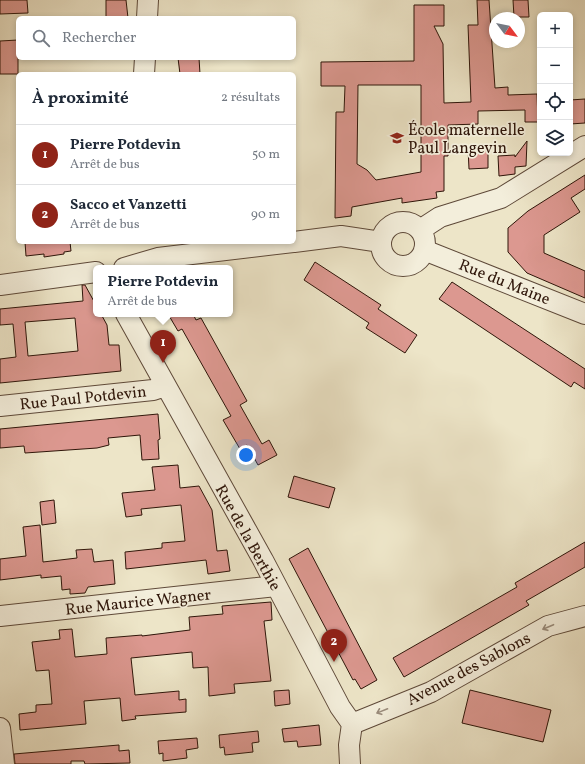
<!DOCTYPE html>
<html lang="fr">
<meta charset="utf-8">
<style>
body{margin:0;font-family:Vollkorn,serif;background:#f6f6f7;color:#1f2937}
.controls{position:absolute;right:12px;top:12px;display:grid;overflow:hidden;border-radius:6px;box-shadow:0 2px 6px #0003}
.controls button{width:36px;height:36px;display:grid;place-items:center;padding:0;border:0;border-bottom:1px solid #e0e1e3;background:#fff;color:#1f2937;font:20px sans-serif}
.compass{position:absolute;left:489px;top:12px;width:36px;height:36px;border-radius:50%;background:#fff;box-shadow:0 2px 6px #0003;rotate:122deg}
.you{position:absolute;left:246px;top:455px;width:14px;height:14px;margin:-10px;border:3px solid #fff;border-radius:50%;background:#1a73e8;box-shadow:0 0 0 6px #1a73e833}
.badge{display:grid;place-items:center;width:26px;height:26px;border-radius:50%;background:#8f2418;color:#fff;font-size:13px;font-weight:700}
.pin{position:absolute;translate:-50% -33px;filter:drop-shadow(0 1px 2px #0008)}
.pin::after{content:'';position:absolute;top:21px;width:14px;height:12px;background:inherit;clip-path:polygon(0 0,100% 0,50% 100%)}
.popup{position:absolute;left:93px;top:265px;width:140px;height:52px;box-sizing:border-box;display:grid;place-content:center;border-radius:6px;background:#fff;filter:drop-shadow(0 1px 3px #0005);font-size:13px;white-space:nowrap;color:#747a83}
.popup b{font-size:15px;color:#1f2937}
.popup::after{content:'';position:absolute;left:50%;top:100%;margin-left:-8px;border:8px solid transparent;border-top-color:#fff}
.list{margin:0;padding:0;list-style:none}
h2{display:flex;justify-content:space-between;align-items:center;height:52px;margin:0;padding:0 16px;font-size:17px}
h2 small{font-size:13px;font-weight:400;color:#747a83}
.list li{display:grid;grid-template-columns:26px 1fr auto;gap:12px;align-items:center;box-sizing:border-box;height:60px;padding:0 16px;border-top:1px solid #e0e1e3}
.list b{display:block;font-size:15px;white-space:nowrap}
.list p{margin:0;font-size:13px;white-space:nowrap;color:#747a83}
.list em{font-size:13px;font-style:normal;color:#747a83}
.icon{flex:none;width:22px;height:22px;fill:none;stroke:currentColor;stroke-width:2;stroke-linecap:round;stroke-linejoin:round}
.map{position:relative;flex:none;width:585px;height:764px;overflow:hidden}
.search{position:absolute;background:#fff;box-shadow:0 2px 6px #0003;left:16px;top:16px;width:280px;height:44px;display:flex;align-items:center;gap:10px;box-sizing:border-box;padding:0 14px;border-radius:6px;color:#747a83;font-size:15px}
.panel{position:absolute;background:#fff;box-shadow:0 2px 6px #0003;left:16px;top:72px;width:280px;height:172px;border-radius:6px}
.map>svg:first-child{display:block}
.building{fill:#dc9890;stroke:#2e1509;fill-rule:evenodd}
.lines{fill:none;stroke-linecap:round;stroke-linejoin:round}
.minor-casing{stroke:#5e4939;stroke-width:22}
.minor{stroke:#f3eedb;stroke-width:20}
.oneway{stroke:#9a8c7c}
.labels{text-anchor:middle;stroke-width:3.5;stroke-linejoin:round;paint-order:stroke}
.poi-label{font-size:16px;fill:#2e1509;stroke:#f3eedb;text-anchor:start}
.street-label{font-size:16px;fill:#2e1509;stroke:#f3eedb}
</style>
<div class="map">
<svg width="585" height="764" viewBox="0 0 585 764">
<rect width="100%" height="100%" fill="#ede5c8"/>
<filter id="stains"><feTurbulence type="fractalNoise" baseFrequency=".005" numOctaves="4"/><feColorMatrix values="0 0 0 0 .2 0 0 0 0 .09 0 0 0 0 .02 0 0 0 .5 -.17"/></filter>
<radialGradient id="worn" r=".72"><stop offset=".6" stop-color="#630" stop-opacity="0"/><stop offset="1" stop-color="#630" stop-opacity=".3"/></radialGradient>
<path class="building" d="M 0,0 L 27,0 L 28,13 L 0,14 Z
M 106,0 L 126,0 L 128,18 L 106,18 Z
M 477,0 L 489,0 L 495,88 L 508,87 L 508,95 L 537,94 L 538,122 L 525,122 L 525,110 L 478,111 L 478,124 L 448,125 L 448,156 L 444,156 L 444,191 L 436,192 L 437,198 L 402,203 L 402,198 L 352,207 L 351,216 L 335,218 L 336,112 L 344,112 L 345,86 L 321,86 L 321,62 L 414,61 L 414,5 L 444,5 L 444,26 L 434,26 L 443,44 L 444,103 L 471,102 L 468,25 L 478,25 ZM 358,85 L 421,85 L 421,172 L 376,180 L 367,170 L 357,164 Z
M 513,0 L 528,0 L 529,17 L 514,17 Z
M 18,40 L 18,74 L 0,74 L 0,41 Z
M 178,58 L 199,58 L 200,74 L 180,74 Z
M 585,99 L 585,123 L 570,124 L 570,100 Z
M 527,141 L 526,166 L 515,167 L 515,174 L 499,176 L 498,156 L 515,155 L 515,157 Z
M 468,148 L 488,148 L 488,168 L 469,169 Z
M 585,175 L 585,189 L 571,198 L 580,212 L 544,235 L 544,253 L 585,271 L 585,298 L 527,273 L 508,252 L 508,228 L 528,211 Z
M 25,242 L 70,242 L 71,251 L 64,252 L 64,254 L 44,257 L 44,254 L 26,256 Z
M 315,262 L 381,305 L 378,309 L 417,335 L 405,353 L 366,328 L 369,323 L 304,280 Z
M 452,282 L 585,369 L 585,389 L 574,382 L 571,387 L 439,299 Z
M 82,285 L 85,285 L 96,305 L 96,314 L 101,314 L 107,325 L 109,345 L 119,345 L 121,371 L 0,383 L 0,359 L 16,357 L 13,324 L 0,325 L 0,309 L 83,301 ZM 75,318 L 78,351 L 28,356 L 25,322 Z
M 168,314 L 193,314 L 196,320 L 201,318 L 247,401 L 240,405 L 262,444 L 269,440 L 277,455 L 258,465 L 247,445 L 240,449 L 223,420 L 231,416 L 182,329 L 178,331 Z
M 158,414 L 160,439 L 158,440 L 159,459 L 142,460 L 140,435 L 108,438 L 109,445 L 97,448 L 25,453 L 24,446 L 0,448 L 0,429 Z
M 178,465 L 180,488 L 199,486 L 212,510 L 217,551 L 227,550 L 230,571 L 208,574 L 206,560 L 126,569 L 125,552 L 162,548 L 162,543 L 185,541 L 181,505 L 141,509 L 142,515 L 126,517 L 122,493 L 155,490 L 152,467 Z
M 294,476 L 335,488 L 329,508 L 288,497 Z
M 54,500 L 56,523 L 42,525 L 40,502 Z
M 40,525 L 43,562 L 77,558 L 76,550 L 92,549 L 94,562 L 113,560 L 115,584 L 88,587 L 85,593 L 70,594 L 70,589 L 62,590 L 61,576 L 41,578 L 41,575 L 0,580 L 0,559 L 26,556 L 23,527 Z
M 585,542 L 585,567 L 526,601 L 529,605 L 404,677 L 393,658 L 517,587 L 515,583 Z
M 308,548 L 377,680 L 361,689 L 355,679 L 353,680 L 289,559 Z
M 271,602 L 272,620 L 264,621 L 271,681 L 234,684 L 235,693 L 209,696 L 208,667 L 193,668 L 192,652 L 131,658 L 135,695 L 179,691 L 179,700 L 186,699 L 186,712 L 135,716 L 136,719 L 122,721 L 120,698 L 84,701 L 86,724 L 20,730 L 19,714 L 36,712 L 36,705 L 52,704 L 49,670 L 36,671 L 32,642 L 60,639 L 59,630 L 72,629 L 75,657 L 107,654 L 106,638 L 142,635 L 142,636 L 190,630 L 189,617 L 223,614 L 222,606 Z
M 289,690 L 290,704 L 275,706 L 274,691 Z
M 470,690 L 551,710 L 543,742 L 462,723 Z
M 319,725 L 321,745 L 298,747 L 297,741 L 284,742 L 282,729 Z
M 258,731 L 259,742 L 252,743 L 253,752 L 225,755 L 224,747 L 220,748 L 219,735 Z
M 197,738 L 198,748 L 186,750 L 187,758 L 163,761 L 163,753 L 159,754 L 158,741 Z
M 119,745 L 119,751 L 129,750 L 130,763 L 85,764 L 84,761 L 71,761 L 71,764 L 15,764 L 14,754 Z"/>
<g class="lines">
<g class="minor-casing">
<path id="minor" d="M 147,18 L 148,0
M 144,74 L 145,58
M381 244a22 22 0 1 1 44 0a22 22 0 1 1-44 0Z
M 420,230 L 440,217 L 501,198 L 585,146
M 294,242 L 341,236 L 381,242
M 424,250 L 585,314
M 124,268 L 158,258 L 293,242
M 0,285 L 96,272
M 126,314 L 263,560 L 340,707 L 352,724 L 349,745 L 350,764
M 0,406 L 153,390 L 165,386
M 0,616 L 276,586
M 352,724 L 431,692 L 548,626 L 585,616
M 0,728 L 4,764"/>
</g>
<use href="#minor" class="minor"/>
</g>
<defs><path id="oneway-shaft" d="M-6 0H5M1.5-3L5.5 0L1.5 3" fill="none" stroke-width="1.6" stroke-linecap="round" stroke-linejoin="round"/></defs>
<g class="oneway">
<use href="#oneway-shaft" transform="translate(548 627) rotate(157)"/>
<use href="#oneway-shaft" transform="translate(382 711) rotate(158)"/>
</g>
<defs>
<g id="school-bare" transform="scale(1.08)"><path d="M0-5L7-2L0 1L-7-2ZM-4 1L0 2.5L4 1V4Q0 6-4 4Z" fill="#8f2418" stroke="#f3eedb" stroke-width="2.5" paint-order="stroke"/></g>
</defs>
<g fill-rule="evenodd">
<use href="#school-bare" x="397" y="138"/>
</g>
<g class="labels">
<g class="poi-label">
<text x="408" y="135">École maternelle<tspan x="408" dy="18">Paul Langevin</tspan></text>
</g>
<g class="street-label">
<text transform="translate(505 281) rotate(22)" y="6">Rue du Maine</text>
<text transform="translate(83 397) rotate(-6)" y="6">Rue Paul Potdevin</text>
<text transform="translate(249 537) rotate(61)" y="6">Rue de la Berthie</text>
<text transform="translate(138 601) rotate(-6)" y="6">Rue Maurice Wagner</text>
<text transform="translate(468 668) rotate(-28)" y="6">Avenue des Sablons</text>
</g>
</g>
<rect width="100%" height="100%" filter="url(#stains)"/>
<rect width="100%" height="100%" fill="url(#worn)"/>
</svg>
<div class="controls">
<button>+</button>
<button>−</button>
<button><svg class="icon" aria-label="locate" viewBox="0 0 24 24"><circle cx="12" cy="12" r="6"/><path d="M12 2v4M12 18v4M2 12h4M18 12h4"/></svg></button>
<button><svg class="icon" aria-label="layers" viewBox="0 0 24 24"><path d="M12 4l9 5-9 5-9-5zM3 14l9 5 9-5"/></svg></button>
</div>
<svg class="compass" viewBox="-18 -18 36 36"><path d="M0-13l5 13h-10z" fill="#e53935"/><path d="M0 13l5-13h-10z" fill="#747a83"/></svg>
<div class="you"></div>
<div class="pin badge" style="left:163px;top:363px">1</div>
<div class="popup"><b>Pierre Potdevin</b>Arrêt de bus</div>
<div class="pin badge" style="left:334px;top:662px">2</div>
<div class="search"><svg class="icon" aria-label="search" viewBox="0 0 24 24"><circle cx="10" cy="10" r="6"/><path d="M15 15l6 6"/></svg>Rechercher</div>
<section class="panel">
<h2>À proximité<small>2 résultats</small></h2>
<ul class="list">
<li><span class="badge">1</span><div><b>Pierre Potdevin</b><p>Arrêt de bus</p></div><em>50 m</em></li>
<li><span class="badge">2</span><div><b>Sacco et Vanzetti</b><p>Arrêt de bus</p></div><em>90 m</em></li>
</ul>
</section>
</div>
